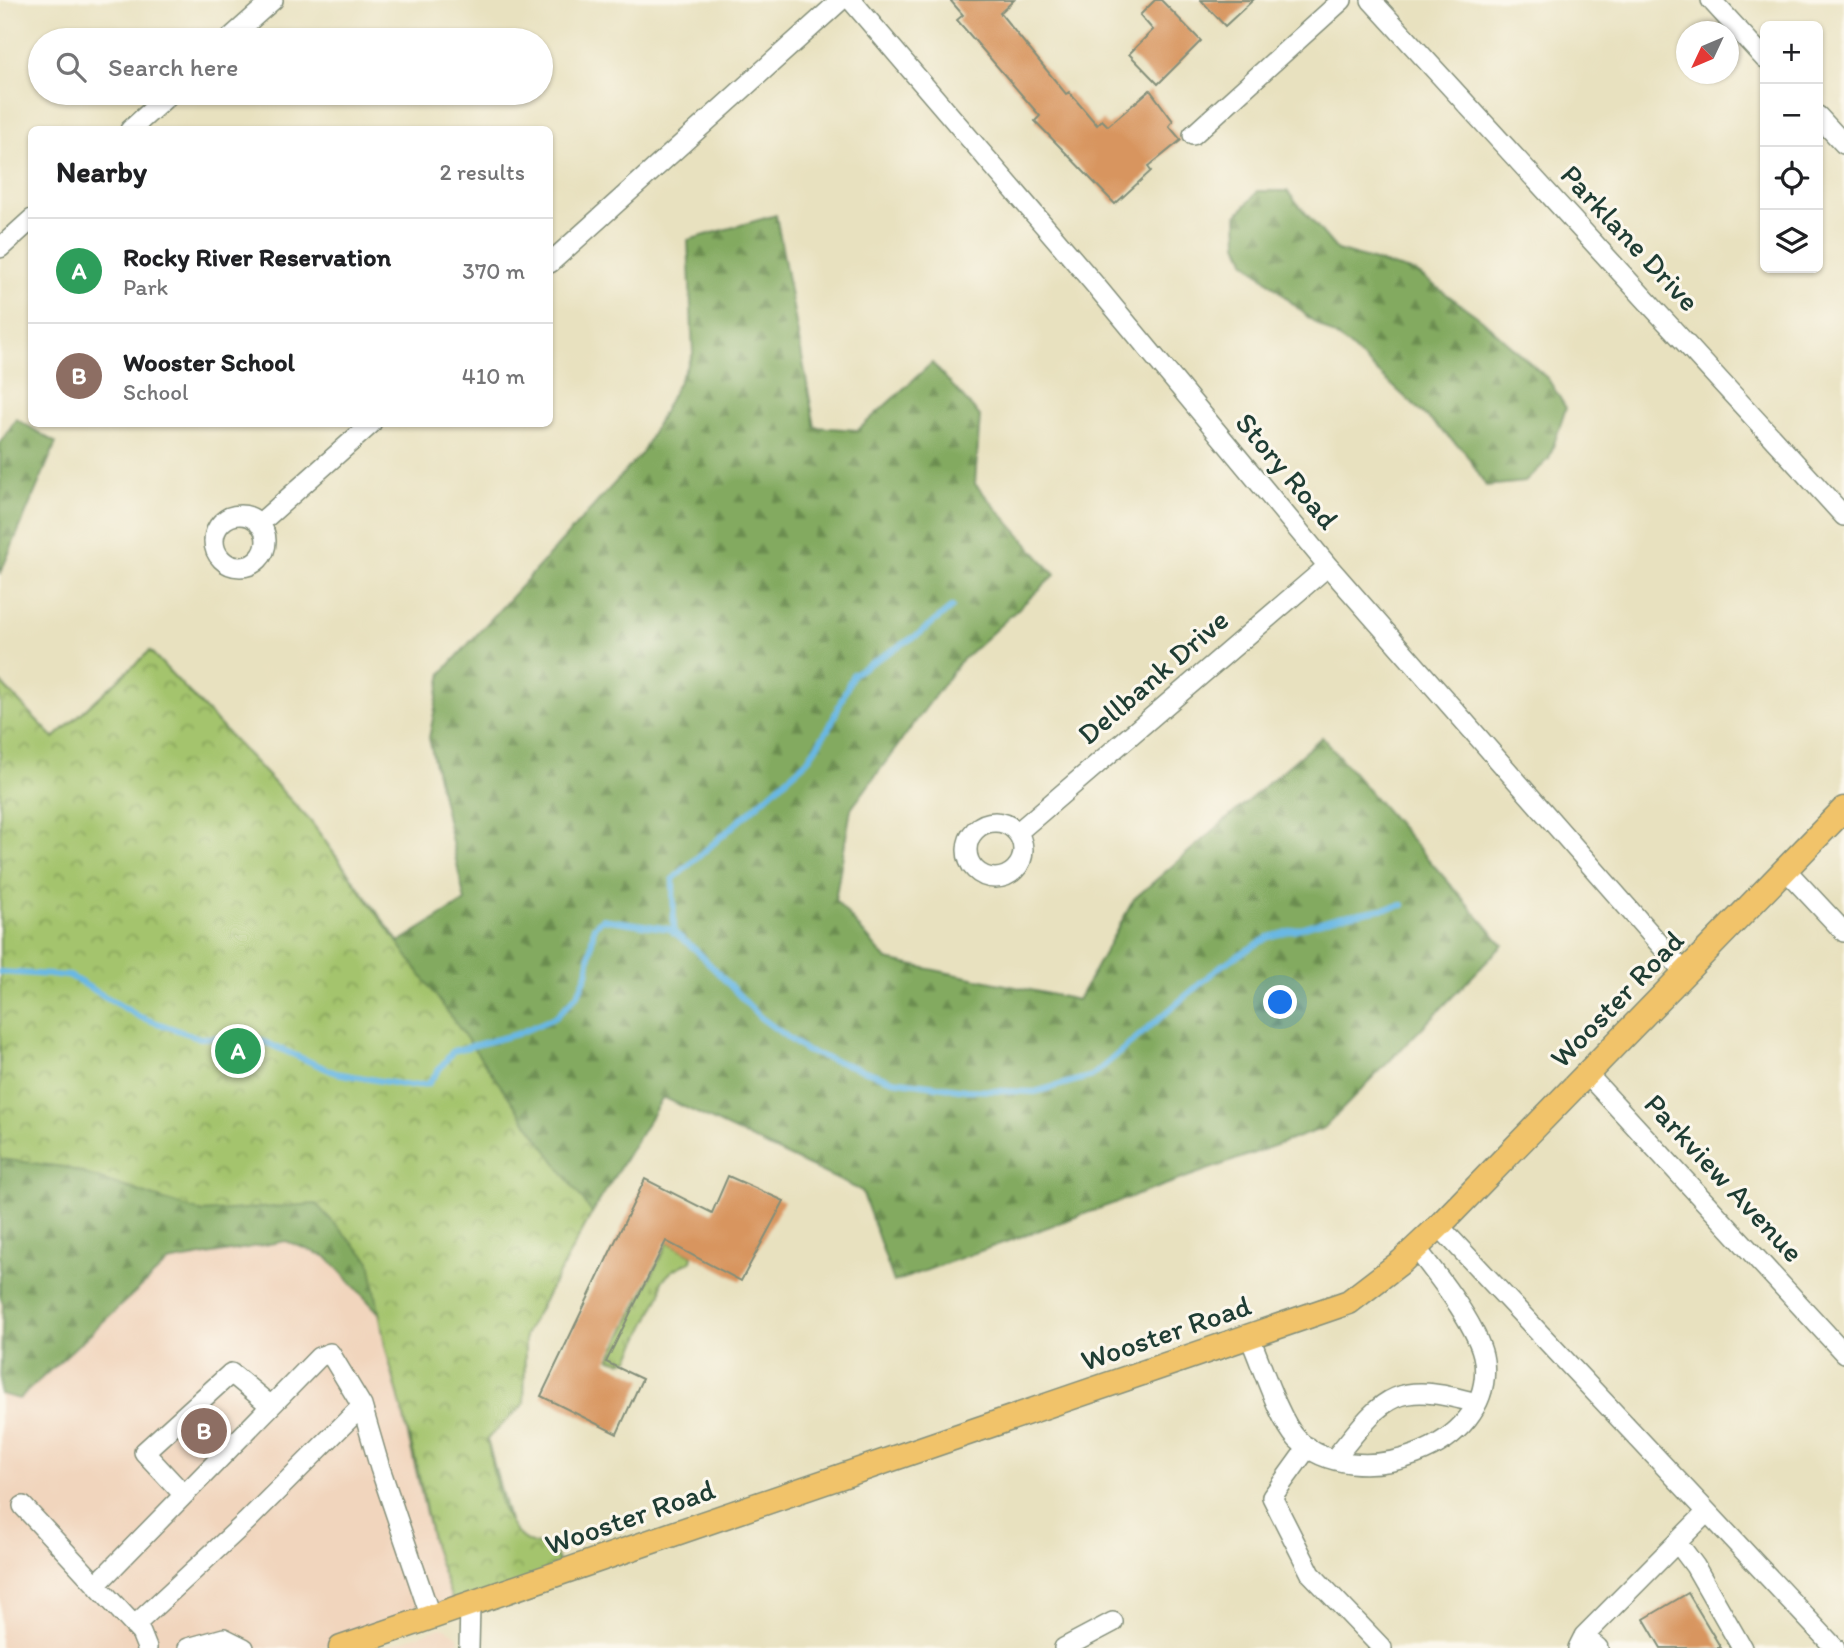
<!DOCTYPE html>
<meta charset="utf-8">
<style>
body{margin:0;font-family:Itim,sans-serif;background:#f6f6f6;color:#202124}
.controls{position:absolute;right:21px;top:21px;display:grid;overflow:hidden;border-radius:10px;box-shadow:0 2px 5px #0004}
.controls button{width:63px;height:63px;display:grid;place-items:center;padding:0;border:0;border-bottom:2px solid #e0e0e0;background:#fff;color:#202124;font:35px sans-serif}
.compass{position:absolute;left:1676px;top:21px;width:63px;height:63px;border-radius:50%;background:#fff;box-shadow:0 2px 5px #0004;rotate:226deg}
.you{position:absolute;left:1281px;top:1003px;width:24px;height:24px;margin:-18px;border:5px solid #fff;border-radius:50%;background:#1a73e8;box-shadow:0 0 0 10px #1a73e833}
.badge{display:grid;place-items:center;width:46px;height:46px;border-radius:50%;background:#b5179e;color:#fff;font-size:23px;font-weight:700}
.pin{position:absolute;translate:-50% -50%;border:4px solid #fff;box-shadow:0 2px 7px #0006}
.list{margin:0;padding:0;list-style:none}
h2{display:flex;justify-content:space-between;align-items:center;height:91px;margin:0;padding:0 28px;font-size:30px}
h2 small{font-size:23px;font-weight:400;color:#757577}
.list li{display:grid;grid-template-columns:46px 1fr auto;gap:21px;align-items:center;box-sizing:border-box;height:105px;padding:0 28px;border-top:2px solid #e0e0e0}
.list b{display:block;font-size:26px;white-space:nowrap}
.list p{margin:0;font-size:23px;white-space:nowrap;color:#757577}
.list em{font-size:23px;font-style:normal;color:#757577}
.icon{flex:none;width:38px;height:38px;fill:none;stroke:currentColor;stroke-width:2;stroke-linecap:round;stroke-linejoin:round}
.map{position:relative;flex:none;width:1844px;height:1648px;overflow:hidden}
.search{position:absolute;background:#fff;box-shadow:0 2px 5px #0004;left:28px;top:28px;width:525px;height:77px;display:flex;align-items:center;gap:18px;box-sizing:border-box;padding:0 24px;border-radius:38px;color:#757577;font-size:26px}
.panel{position:absolute;background:#fff;box-shadow:0 2px 5px #0004;left:28px;top:126px;width:525px;height:301px;border-radius:10px}
.map>svg:first-child{display:block}
.built{fill:#f1d5bd}
.grass{fill:url(#grass-tufts);stroke:#628050;stroke-width:2}
.forest{fill:url(#forest-firs);stroke:#51744a;stroke-width:2}
.park{fill:url(#park-crowns);stroke:#628050;stroke-width:2}
.lines{fill:none;stroke-linecap:round;stroke-linejoin:round}
.stream{stroke:#69b8e4;stroke-width:6}
.building{fill:#d8955e}
.minor-casing{stroke:#848f7a;stroke-width:22}
.major-casing{stroke:#848f7a;stroke-width:27}
.minor{stroke:#fff;stroke-width:19}
.major{stroke:#f1c36a;stroke-width:24}
.labels{text-anchor:middle;stroke-width:6;stroke-linejoin:round;paint-order:stroke}
.street-label{font-size:30px;fill:#1f3d34;stroke:#fbf7ec}
</style>
<div class="map">
<svg width="1844" height="1648" viewBox="0 0 1844 1648">
<defs>
<pattern id="grass-tufts" width="24" height="20" patternUnits="userSpaceOnUse" patternTransform="scale(1.75)"><rect width="24" height="20" fill="#a4c46d"/><path d="M3 7l-1-3M5 7V3M7 7l1-3M15 17l-1-3M17 17v-4M19 17l1-3" fill="none" stroke="#85a05a"/></pattern>
<pattern id="forest-firs" width="22" height="20" patternUnits="userSpaceOnUse" patternTransform="scale(1.75)"><rect width="22" height="20" fill="#83aa60"/><path d="M5 1l3.5 6h-7zM16 11l3.5 6h-7z" fill="#6b8c50"/></pattern>
<pattern id="park-crowns" width="20" height="18" patternUnits="userSpaceOnUse" patternTransform="scale(1.75)"><rect width="20" height="18" fill="#a4c46d"/><path d="M2 6a3 3 0 1 1 6 0M12 15a3 3 0 1 1 6 0" fill="none" stroke="#85a05a"/></pattern>
</defs>
<rect width="100%" height="100%" fill="#fbf7ec"/>
<filter id="ink" filterUnits="userSpaceOnUse"><feTurbulence type="fractalNoise" baseFrequency=".0143" numOctaves="2"/><feDisplacementMap in="SourceGraphic" scale="14" xChannelSelector="R" yChannelSelector="G"/><feConvolveMatrix kernelMatrix="1 2 1 2 8 2 1 2 1" color-interpolation-filters="sRGB"/></filter>
<filter id="wash" filterUnits="userSpaceOnUse"><feTurbulence type="fractalNoise" baseFrequency=".00686" numOctaves="4" result="noise"/><feDisplacementMap in="SourceGraphic" scale="28" xChannelSelector="R" yChannelSelector="G"/><feGaussianBlur stdDeviation="1.57" result="paint"/><feColorMatrix in="noise" values="0 0 0 0 0 0 0 0 0 0 0 0 0 0 0 0 0 1.4 0 .05"/><feComposite in="paint" operator="in"/></filter>
<g filter="url(#wash)">
<rect width="100%" height="100%" fill="#e8e1bf"/>
<path class="built" d="M 286,1241 L 328,1257 L 380,1314 L 434,1547 L 454,1605 L 320,1648 L 0,1648 L 0,1394 L 19,1399 L 168,1262 Z
M 439,1628 L 446,1628 L 458,1636 L 460,1648 L 382,1648 Z"/>
<path class="grass" d="M 668,1242 L 692,1255 L 691,1261 L 673,1270 L 662,1281 L 661,1294 L 629,1359 L 620,1362 L 610,1359 Z"/>
<path class="forest" d="M 1258,191 L 1287,191 L 1337,250 L 1417,273 L 1481,319 L 1548,379 L 1566,408 L 1549,459 L 1525,482 L 1486,486 L 1464,451 L 1348,345 L 1309,318 L 1245,261 L 1238,243 L 1237,215 Z
M 776,215 L 815,427 L 858,430 L 932,363 L 980,416 L 975,484 L 1055,575 L 959,663 L 851,809 L 835,900 L 887,960 L 1078,1000 L 1134,899 L 1322,737 L 1503,945 L 1324,1128 L 894,1282 L 862,1191 L 663,1097 L 592,1213 L 525,1335 L 524,1404 L 487,1439 L 511,1528 L 526,1543 L 542,1546 L 434,1548 L 380,1314 L 327,1257 L 286,1241 L 168,1262 L 19,1399 L 0,1394 L 3,1304 L 0,1296 L 0,682 L 54,738 L 150,651 L 311,822 L 399,942 L 465,901 L 429,738 L 442,673 L 642,453 L 693,354 L 688,240 Z
M 16,419 L 56,443 L 0,574 L 0,443 Z"/>
<path class="park" d="M 150,651 L 311,822 L 592,1213 L 525,1335 L 524,1404 L 487,1439 C 495,1476 500,1553 552,1545 L 561,1569 L 454,1605 L 434,1548 L 416,1462 L 385,1346 L 370,1261 L 316,1204 L 201,1212 L 64,1167 L 0,1159 L 0,682 L 54,738 Z"/>
<g class="lines">
<path class="stream" d="M 674,933 L 673,879 L 807,761 L 830,726 L 853,674 L 919,634 L 952,607
M 0,972 L 70,976 L 140,1017 L 200,1038 L 253,1037 L 336,1073 L 410,1086 L 428,1084 L 453,1051 L 517,1034 L 556,1017 L 578,994 L 587,974 L 594,927 L 602,919 L 670,929 L 696,950 L 760,1017 L 806,1051 L 892,1080 L 966,1090 L 1035,1092 L 1092,1076 L 1222,965 L 1269,937 L 1338,917 L 1403,905"/>
</g>
<g id="blocks">
<path class="building" d="M 950,0 L 1014,0 L 1000,13 L 1066,94 L 1069,92 L 1097,125 L 1102,120 L 1108,126 L 1150,90 L 1173,121 L 1169,126 L 1181,140 L 1148,167 L 1151,171 L 1115,204 L 1035,121 L 1040,116 L 957,20 L 963,15 Z
M 1155,0 L 1161,0 L 1201,41 L 1158,84 L 1129,54 L 1153,30 L 1140,15 Z
M 1201,0 L 1253,0 L 1225,26 Z
M 728,1176 L 784,1201 L 741,1281 L 666,1241 L 606,1362 L 642,1379 L 617,1434 L 541,1396 L 645,1179 L 712,1213 Z
M 1688,1593 L 1721,1648 L 1661,1648 L 1644,1619 Z"/>
</g>
</g>
<g filter="url(#ink)">
<use href="#blocks" fill-opacity="0" stroke="#848f7a" stroke-width="2"/>
<g class="lines">
<g class="minor-casing">
<path id="minor" d="M 851,0 L 1096,286 L 1328,566 L 1685,973
M 1371,0 L 1844,516
M 1711,0 L 1765,59
M 228,40 L 273,0
M 1818,116 L 1844,144
M 130,130 L 171,93
M 1193,135 L 1342,0
M 0,248 L 32,219
M 550,263 L 841,0
M214 541a26 26 0 1 1 52 0a26 26 0 1 1-52 0Z
M 259,524 L 371,424
M967 850a28 28 0 1 1 56 0a28 28 0 1 1-56 0Z
M 1018,832 L 1328,566
M 1785,869 L 1844,932
M 1588,1075 L 1844,1353
M 1439,1226 L 1835,1648
M 1250,1338 C 1261,1363 1279,1420 1297,1439 C 1353,1495 1495,1450 1484,1361 C 1480,1328 1437,1275 1416,1248
M 1308,1447 L 1272,1497 L 1311,1574 L 1382,1648
M 1335,1458 C 1385,1396 1393,1380 1476,1403
M 184,1495 L 144,1452 L 231,1373 L 271,1406
M 23,1506 L 141,1633 L 147,1648
M 1677,1542 L 1695,1566 L 1742,1648
M 96,1585 L 319,1357 L 330,1353 L 362,1406 L 380,1468 L 431,1618
M 134,1626 L 247,1521 L 362,1406
M 1584,1636 L 1598,1648
M 188,1648 L 224,1638 L 244,1648
M 469,1648 L 470,1605
M 1064,1648 L 1113,1622
M 1578,1648 L 1584,1636 L 1707,1512"/>
</g>
<g class="major-casing">
<path id="major" d="M 341,1648 L 1349,1302 L 1401,1262 L 1439,1226 L 1844,809"/>
</g>
<use href="#minor" class="minor"/>
<use href="#major" class="major"/>
</g>
</g>
<g class="labels">
<g class="street-label">
<text transform="translate(1630 238) rotate(47)" y="10">Parklane Drive</text>
<text transform="translate(1287 471) rotate(50)" y="10">Story Road</text>
<text transform="translate(1153 677) rotate(-41)" y="10">Dellbank Drive</text>
<text transform="translate(1617 999) rotate(-46)" y="10">Wooster Road</text>
<text transform="translate(1724 1178) rotate(47)" y="10">Parkview Avenue</text>
<text transform="translate(1166 1333) rotate(-19)" y="10">Wooster Road</text>
<text transform="translate(630 1517) rotate(-19)" y="10">Wooster Road</text>
</g>
</g>
</svg>
<div class="controls">
<button>+</button>
<button>−</button>
<button><svg class="icon" aria-label="locate" viewBox="0 0 24 24"><circle cx="12" cy="12" r="6"/><path d="M12 2v4M12 18v4M2 12h4M18 12h4"/></svg></button>
<button><svg class="icon" aria-label="layers" viewBox="0 0 24 24"><path d="M12 4l9 5-9 5-9-5zM3 14l9 5 9-5"/></svg></button>
</div>
<svg class="compass" viewBox="-18 -18 36 36"><path d="M0-13l5 13h-10z" fill="#e53935"/><path d="M0 13l5-13h-10z" fill="#757577"/></svg>
<div class="you"></div>
<div class="pin badge" style="left:238px;top:1051px;background:#2e9e5b">A</div>
<div class="pin badge" style="left:204px;top:1431px;background:#8d6e63">B</div>
<div class="search"><svg class="icon" aria-label="search" viewBox="0 0 24 24"><circle cx="10" cy="10" r="6"/><path d="M15 15l6 6"/></svg>Search here</div>
<section class="panel">
<h2>Nearby<small>2 results</small></h2>
<ul class="list">
<li><span class="badge" style="background:#2e9e5b">A</span><div><b>Rocky River Reservation</b><p>Park</p></div><em>370 m</em></li>
<li><span class="badge" style="background:#8d6e63">B</span><div><b>Wooster School</b><p>School</p></div><em>410 m</em></li>
</ul>
</section>
</div>
